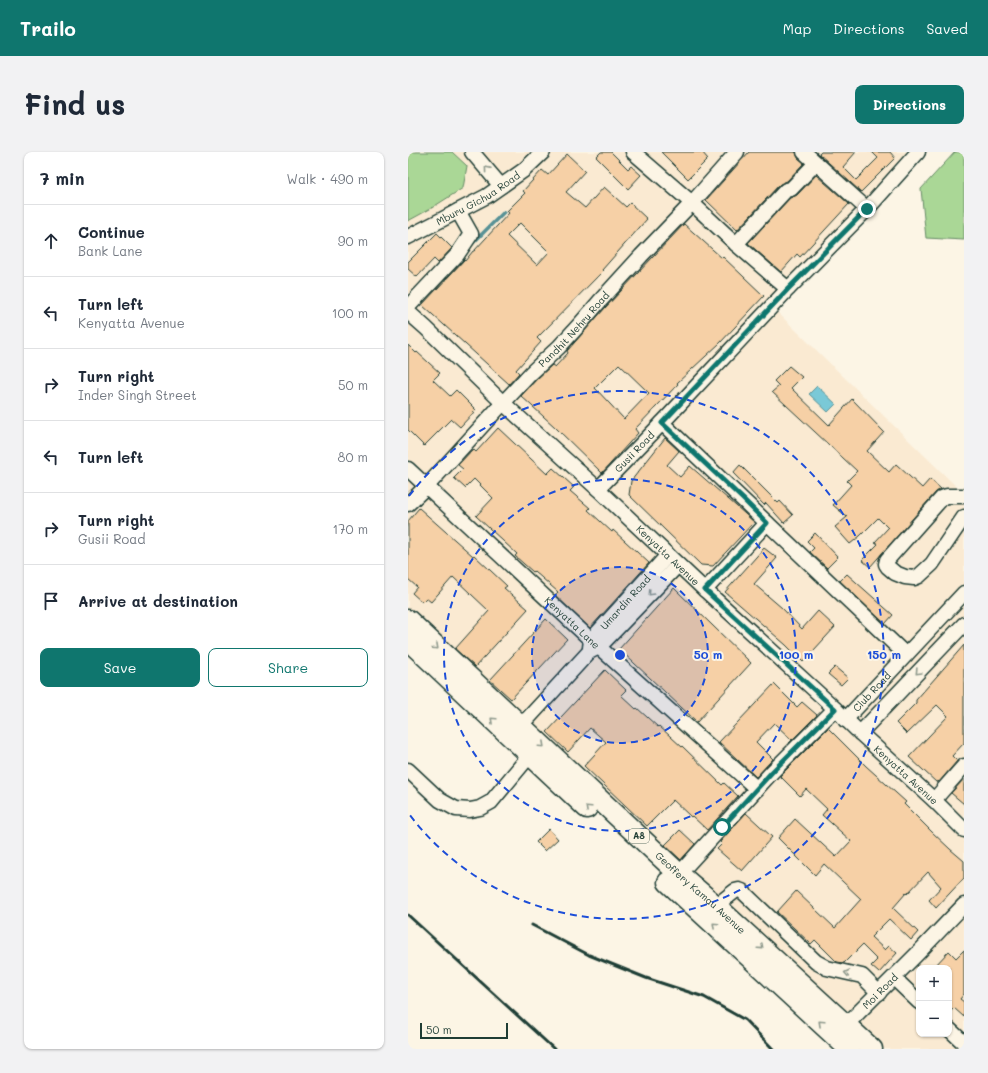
<!DOCTYPE html>
<meta charset="utf-8">
<style>
body{margin:0;font-family:Mali,sans-serif;background:#f2f2f3;color:#1f2937}
.controls{position:absolute;right:12px;bottom:12px;display:grid;overflow:hidden;border-radius:8px;box-shadow:0 1px 3px #0004}
.controls button{width:36px;height:36px;display:grid;place-items:center;padding:0;border:0;border-bottom:1px solid #e0e1e3;background:#fff;color:#1f2937;font:20px sans-serif}
.scale{position:absolute;left:12px;bottom:10px;width:88px;box-sizing:border-box;padding-left:4px;border:2px solid #1f3d34;border-top:0;font-size:11px;line-height:14px;white-space:nowrap;color:#1f3d34;-webkit-text-stroke:3px #fcf5e5;paint-order:stroke}
.stop{position:absolute;width:12px;height:12px;margin:-9px;border:3px solid #0f766e;border-radius:50%;background:#fff}
.stop.end{background:#0f766e;border-color:#fff;box-shadow:0 1px 4px #0008}
.list{margin:0;padding:0;list-style:none}
h2{display:flex;justify-content:space-between;align-items:center;height:52px;margin:0;padding:0 16px;font-size:17px}
h2 small{font-size:13px;font-weight:400;color:#747a83}
.list li{display:grid;grid-template-columns:26px 1fr auto;gap:12px;align-items:center;box-sizing:border-box;height:72px;padding:0 16px;border-top:1px solid #e0e1e3}
.list b{display:block;font-size:15px;white-space:nowrap}
.list p{margin:0;font-size:13px;white-space:nowrap;color:#747a83}
.list em{font-size:13px;font-style:normal;color:#747a83}
.actions{display:flex;gap:8px;padding:12px 16px}
.actions a{flex:1;padding:9px 0;border:1px solid #0f766e;border-radius:8px;text-align:center;font-size:14px;color:#0f766e}
.actions .main{background:#0f766e;color:#fff}
.icon{flex:none;width:22px;height:22px;fill:none;stroke:currentColor;stroke-width:2;stroke-linecap:round;stroke-linejoin:round}
.map{position:relative;flex:none;width:556px;height:897px;overflow:hidden;border-radius:8px}
header{display:flex;align-items:center;gap:24px;box-sizing:border-box;height:56px;padding:0 20px;background:#0f766e;color:#fff}
header strong{font-size:19px}
nav{display:flex;gap:22px;margin-inline-start:auto;font-size:14px}
.intro{display:flex;align-items:center;justify-content:space-between;box-sizing:border-box;height:96px;padding:0 24px}
h1{margin:0;font-size:28px}
.button{padding:10px 18px;border-radius:8px;background:#0f766e;color:#fff;font-size:14px;font-weight:700}
main{display:flex;gap:24px;padding:0 24px}
aside{flex:1;background:#fff;border-radius:8px;box-shadow:0 1px 3px #0004}
.map>svg:first-child{display:block}
.built{fill:#faead2;fill-rule:evenodd}
.green{fill:#aad796;stroke:#648a65}
.water{fill:#7ac9d7;stroke:#569196}
.lines{fill:none;stroke-linecap:round;stroke-linejoin:round}
.stream{stroke:#569196;stroke-width:3.5}
.building{fill:#f6d0a6;stroke:#1f3d34;fill-rule:evenodd}
.minor-casing{stroke:#1f3d34;stroke-width:17}
.highway-casing{stroke:#1f3d34;stroke-width:23}
.minor{stroke:#fcf5e5;stroke-width:14}
.highway{stroke:#fcf5e5;stroke-width:20}
.rail{stroke:#1f3d34;stroke-width:3}
.oneway{stroke:#8e998c}
.route{stroke:#0f766e;stroke-width:5}
.ring{fill:none;stroke:#1d4ed8;stroke-width:2;stroke-dasharray:7 5}
.labels{text-anchor:middle;stroke-width:4;stroke-linejoin:round;paint-order:stroke}
.shield{fill:#fcf5e5;stroke:#617469;stroke-width:1}
.shield-label{font-size:9px;font-weight:bold;fill:#1f3d34}
.street-label{font-size:10px;fill:#1f3d34;stroke:#fcf5e5}
.centre{fill:#1d4ed8;stroke:#fcf5e5;stroke-width:2}
.ring-label{font-size:12px;text-anchor:middle;font-weight:bold;fill:#1d4ed8;stroke:#fcf5e5;stroke-width:4;stroke-linejoin:round;paint-order:stroke}
</style>
<header>
<strong>Trailo</strong>
<nav><a>Map</a><a>Directions</a><a>Saved</a></nav>
</header>
<div class="intro"><h1>Find us</h1><a class="button">Directions</a></div>
<main>
<aside>
<h2>7 min<small>Walk · 490 m</small></h2>
<ul class="list">
<li><svg class="icon" aria-label="ahead" viewBox="0 0 24 24"><path d="M12 20V5M6 11l6-6 6 6"/></svg><div><b>Continue</b><p>Bank Lane</p></div><em>90 m</em></li>
<li><svg class="icon" aria-label="left" viewBox="0 0 24 24"><path d="M17 20v-9H6M10 6l-5 5 5 5"/></svg><div><b>Turn left</b><p>Kenyatta Avenue</p></div><em>100 m</em></li>
<li><svg class="icon" aria-label="right" viewBox="0 0 24 24"><path d="M7 20v-9h11M14 6l5 5-5 5"/></svg><div><b>Turn right</b><p>Inder Singh Street</p></div><em>50 m</em></li>
<li><svg class="icon" aria-label="left" viewBox="0 0 24 24"><path d="M17 20v-9H6M10 6l-5 5 5 5"/></svg><div><b>Turn left</b></div><em>80 m</em></li>
<li><svg class="icon" aria-label="right" viewBox="0 0 24 24"><path d="M7 20v-9h11M14 6l5 5-5 5"/></svg><div><b>Turn right</b><p>Gusii Road</p></div><em>170 m</em></li>
<li><svg class="icon" aria-label="arrive" viewBox="0 0 24 24"><path d="M6 21V4h12l-3 4 3 4H6"/></svg><div><b>Arrive at destination</b></div></li>
</ul>
<div class="actions"><a class="main">Save</a><a>Share</a></div>
</aside>
<div class="map">
<svg width="556" height="897" viewBox="0 0 556 897">
<rect width="100%" height="100%" fill="#fcf5e5"/>
<filter id="ink" filterUnits="userSpaceOnUse"><feTurbulence type="fractalNoise" baseFrequency=".025" numOctaves="2"/><feDisplacementMap in="SourceGraphic" scale="8" xChannelSelector="R" yChannelSelector="G"/><feConvolveMatrix kernelMatrix="1 2 1 2 8 2 1 2 1" color-interpolation-filters="sRGB"/></filter>
<g filter="url(#ink)">
<path class="built" d="M 0,0 L 505,0 L 364,155 L 556,342 L 556,897 L 470,897 L 0,462 ZM 511,816 L 541,816 L 541,882 L 511,882 Z"/>
<path class="green" d="M 0,0 L 44,0 L 59,14 L 55,36 L 22,57 L 0,69 Z
M 547,0 L 556,0 L 556,88 L 518,86 L 513,37 Z"/>
<path class="water" d="M 409,234 L 428,252 L 420,260 L 401,242 Z"/>
<g class="lines">
<path class="stream" d="M 64,92 L 96,60"/>
</g>
<path class="building" d="M 193,0 L 203,0 L 220,17 L 223,14 L 233,23 L 220,37 L 188,5 Z
M 253,0 L 294,0 L 300,7 L 280,27 Z
M 341,0 L 388,0 L 390,6 L 396,11 L 379,29 L 372,32 L 329,78 L 298,48 Z
M 413,0 L 448,0 L 435,15 L 448,28 L 470,6 L 464,0 L 482,0 L 487,6 L 453,40 L 411,2 Z
M 159,2 L 177,19 L 158,40 L 177,56 L 196,35 L 218,55 L 222,51 L 239,67 L 194,118 L 195,119 L 129,186 L 133,190 L 108,218 L 111,221 L 101,232 L 14,153 L 56,108 L 57,109 L 65,99 L 66,99 L 78,86 L 101,61 L 99,59 L 117,41 L 115,39 L 134,18 L 140,23 ZM 112,71 L 141,100 L 129,113 L 99,84 Z
M 408,23 L 441,52 L 392,105 L 389,102 L 373,120 L 340,91 L 382,46 L 389,43 Z
M 276,72 L 314,106 L 315,105 L 356,144 L 312,191 L 269,231 L 270,232 L 227,277 L 230,281 L 194,321 L 147,275 L 113,244 L 129,227 L 144,213 L 147,215 L 160,201 L 159,199 L 197,156 ZM 211,212 L 241,241 L 216,267 L 187,236 Z
M 29,81 L 44,96 L 30,111 L 26,107 L 9,125 L 0,117 L 0,110 Z
M 0,193 L 8,201 L 9,200 L 32,221 L 25,228 L 42,244 L 48,238 L 68,258 L 52,275 L 43,267 L 16,294 L 0,278 Z
M 381,214 L 394,225 L 383,236 L 421,273 L 444,247 L 476,280 L 459,299 L 481,320 L 488,312 L 514,336 L 522,327 L 533,337 L 528,340 L 462,415 L 454,408 L 470,392 L 467,390 L 480,376 L 470,366 L 452,384 L 442,392 L 427,375 L 439,365 L 425,353 L 443,333 L 439,329 L 449,319 L 364,240 L 371,234 L 366,229 Z
M 90,276 L 139,322 L 145,316 L 166,335 L 162,339 L 182,356 L 180,358 L 204,380 L 205,378 L 241,411 L 182,476 L 147,443 L 150,440 L 126,419 L 125,420 L 107,404 L 109,402 L 68,364 L 85,346 L 66,327 L 57,336 L 46,326 L 55,317 L 50,313 L 65,297 L 68,300 Z
M 257,286 L 271,299 L 259,313 L 272,325 L 282,314 L 328,354 L 346,370 L 305,414 L 293,413 L 221,343 L 223,329 Z
M 332,313 L 370,351 L 372,349 L 385,363 L 376,371 L 358,351 L 356,353 L 325,321 Z
M 11,356 L 65,404 L 66,403 L 99,434 L 96,436 L 120,457 L 67,515 L 47,497 L 81,459 L 45,425 L 23,450 L 18,446 L 14,450 L 4,441 L 9,435 L 0,427 L 0,369 Z
M 407,381 L 430,405 L 419,416 L 402,400 L 406,396 L 399,389 Z
M 356,396 L 369,406 L 346,432 L 374,456 L 394,477 L 410,459 L 427,475 L 395,510 L 378,493 L 317,440 Z
M 439,422 L 485,463 L 477,472 L 432,429 Z
M 266,436 L 343,511 L 289,570 L 211,497 Z
M 138,467 L 159,487 L 103,547 L 82,528 Z
M 556,493 L 556,591 L 544,604 L 549,609 L 531,630 L 530,629 L 529,631 L 501,605 L 540,564 L 529,553 L 499,582 L 488,571 L 508,551 L 508,548 Z
M 427,515 L 440,526 L 433,533 L 420,522 Z
M 197,518 L 218,538 L 213,543 L 228,557 L 229,556 L 250,575 L 251,574 L 274,595 L 274,594 L 314,633 L 316,631 L 330,644 L 299,678 L 284,664 L 283,665 L 265,648 L 239,674 L 176,614 L 198,590 L 182,576 L 160,600 L 139,580 Z
M 366,532 L 389,555 L 394,550 L 409,563 L 381,591 L 384,588 L 366,571 L 348,590 L 365,607 L 348,625 L 311,590 Z
M 420,576 L 458,614 L 498,650 L 496,652 L 524,680 L 542,697 L 556,709 L 556,726 L 528,756 L 521,748 L 533,735 L 520,720 L 499,742 L 498,741 L 485,756 L 510,780 L 503,788 L 481,767 L 463,785 L 477,798 L 481,794 L 489,801 L 471,821 L 463,814 L 469,808 L 454,793 L 436,811 L 429,810 L 407,788 L 403,792 L 369,760 L 388,739 L 427,776 L 453,747 L 416,712 L 407,723 L 370,686 L 387,667 L 428,705 L 443,689 L 414,663 L 419,657 L 398,637 L 392,644 L 372,624 Z
M 556,627 L 556,652 L 543,641 Z
M 338,661 L 364,685 L 334,719 L 309,697 L 314,692 L 312,690 Z
M 141,677 L 150,687 L 137,699 L 128,690 Z
M 272,678 L 287,692 L 273,708 L 257,693 Z
M 556,798 L 556,842 L 552,847 L 556,850 L 556,865 L 546,856 L 541,861 L 541,816 L 525,816 L 541,799 L 548,806 Z"/>
<g class="lines">
<g class="minor-casing">
<g id="minor">
<path d="M 64,0 L 93,34"/>
<path d="M 225,0 L 284,51 L 328,92 L 380,137"/>
<path d="M 396,0 L 459,57"/>
<path id="s1" d="M 0,85 L 35,67 L 50,59 L 79,44 L 116,18 L 135,0"/>
<path d="M 328,92 L 378,38 L 383,37 L 408,11"/>
<path d="M 0,155 L 49,103 L 63,82 L 50,59"/>
<path id="s2" d="M 0,160 L 18,176 L 95,251 L 190,337 L 297,438 L 422,552 L 452,581 L 526,648 L 556,678"/>
<path d="M 254,271 L 498,503"/>
<path id="s3" d="M 0,317 L 183,488 L 349,637"/>
<path id="s4" d="M 190,337 L 254,271 L 380,137 L 459,57 L 510,0"/>
<path d="M 556,344 L 539,344 L 534,346 L 479,408 L 478,412 L 480,415 L 487,421 L 497,425 L 506,426 L 511,424 L 524,412 L 556,365"/>
<path id="s5" d="M 0,352 L 19,334 L 95,251 L 123,221 L 151,195 L 172,172 L 191,150 L 233,104 L 284,51 L 329,0"/>
<path d="M 297,438 L 359,371"/>
<path id="s6" d="M 182,496 L 183,488 L 260,403"/>
<path id="s7" d="M 437,568 L 556,441"/>
<path d="M 113,574 L 181,500 L 191,495 L 270,413"/>
<path d="M 452,581 L 556,472"/>
<path d="M 0,618 L 32,648 L 48,657 L 62,658 L 72,656 L 83,650 L 122,603"/>
<path d="M 526,648 L 556,614"/>
<path d="M 271,722 L 364,620 L 427,557"/>
<path d="M 308,754 L 327,739 L 331,738 L 334,739 L 408,810 L 419,816 L 436,820 L 454,824 L 471,841"/>
<path d="M 486,826 L 511,850"/>
<path id="s8" d="M 438,873 L 509,802 L 556,753"/>
<path d="M 541,877 L 556,891"/>
</g>
</g>
<g class="highway-casing">
<g id="highway">
<path id="s9" d="M 0,468 L 271,722 L 308,754 L 464,897"/>
<path d="M 0,488 L 179,656"/>
<path d="M 260,730 L 441,897"/>
</g>
</g>
<use href="#minor" class="minor"/>
<use href="#highway" class="highway"/>
<path class="rail" d="M 0,763 L 146,897
M 124,773 L 181,803 L 238,826 L 296,845 L 337,868 L 365,897"/>
</g>
<defs><path id="oneway-chevron" d="M-2-3.5L2.5 0L-2 3.5" fill="none" stroke-width="1.6" stroke-linecap="round" stroke-linejoin="round"/></defs>
<g class="oneway">
<use href="#oneway-chevron" transform="translate(79 17) rotate(-130)"/>
<use href="#oneway-chevron" transform="translate(243 441) rotate(134)"/>
<use href="#oneway-chevron" transform="translate(28 495) rotate(43)"/>
<use href="#oneway-chevron" transform="translate(510 520) rotate(134)"/>
<use href="#oneway-chevron" transform="translate(85 568) rotate(-137)"/>
<use href="#oneway-chevron" transform="translate(134 593) rotate(43)"/>
<use href="#oneway-chevron" transform="translate(180 656) rotate(-137)"/>
<use href="#oneway-chevron" transform="translate(307 773) rotate(-137)"/>
<use href="#oneway-chevron" transform="translate(353 795) rotate(42)"/>
<use href="#oneway-chevron" transform="translate(439 821) rotate(-169)"/>
<use href="#oneway-chevron" transform="translate(413 871) rotate(-137)"/>
</g>
</g>
<g class="lines" filter="url(#ink)">
<path class="route" d="M 314,675 L 364,620 L 427,557 L 297,438 L 359,371 L 335,347 L 254,271 L 380,137 L 459,57"/>
</g>
<circle cx="212" cy="503" r="88" fill="#1d4ed8" fill-opacity=".12"/>
<g class="ring">
<circle cx="212" cy="503" r="88"/>
<circle cx="212" cy="503" r="176"/>
<path d="M1 344A264 264 0 1 1 1 662"/>
</g>
<g class="labels">
<rect class="shield" x="221" y="677" width="20" height="14" rx="3"/>
<g class="shield-label">
<text x="231" y="687">A8</text>
</g>
<g class="street-label">
<text dy="4" stroke="none"><textPath href="#s1" startOffset="80">Mburu Gichua Road</textPath></text>
<text dy="4" stroke="none"><textPath href="#s5" startOffset="241">Pandhit Nehru Road</textPath></text>
<text dy="4" stroke="none"><textPath href="#s4" startOffset="52">Gusii Road</textPath></text>
<text dy="4" stroke="none"><textPath href="#s2" startOffset="356">Kenyatta Avenue</textPath></text>
<text dy="4" stroke="none"><textPath href="#s6" startOffset="59">Umardin Road</textPath></text>
<text dy="4" stroke="none"><textPath href="#s3" startOffset="225">Kenyatta Lane</textPath></text>
<text dy="4" stroke="none"><textPath href="#s7" startOffset="39">Club Road</textPath></text>
<text dy="4" stroke="none"><textPath href="#s2" startOffset="680">Kenyatta Avenue</textPath></text>
<text dy="4" stroke="none"><textPath href="#s9" startOffset="400">Geoffery Kamau Avenue</textPath></text>
<text dy="4" stroke="none"><textPath href="#s8" startOffset="48">Moi Road</textPath></text>
</g>
</g>
<circle cx="212" cy="503" r="6" class="centre"/>
<g class="ring-label">
<text x="300" y="507">50 m</text>
<text x="388" y="507">100 m</text>
<text x="476" y="507">150 m</text>
</g>
</svg>
<div class="controls">
<button>+</button>
<button>−</button>
</div>
<div class="scale">50 m</div>
<div class="stop" style="left:314px;top:675px"></div>
<div class="stop end" style="left:459px;top:57px"></div>
</div>
</main>
